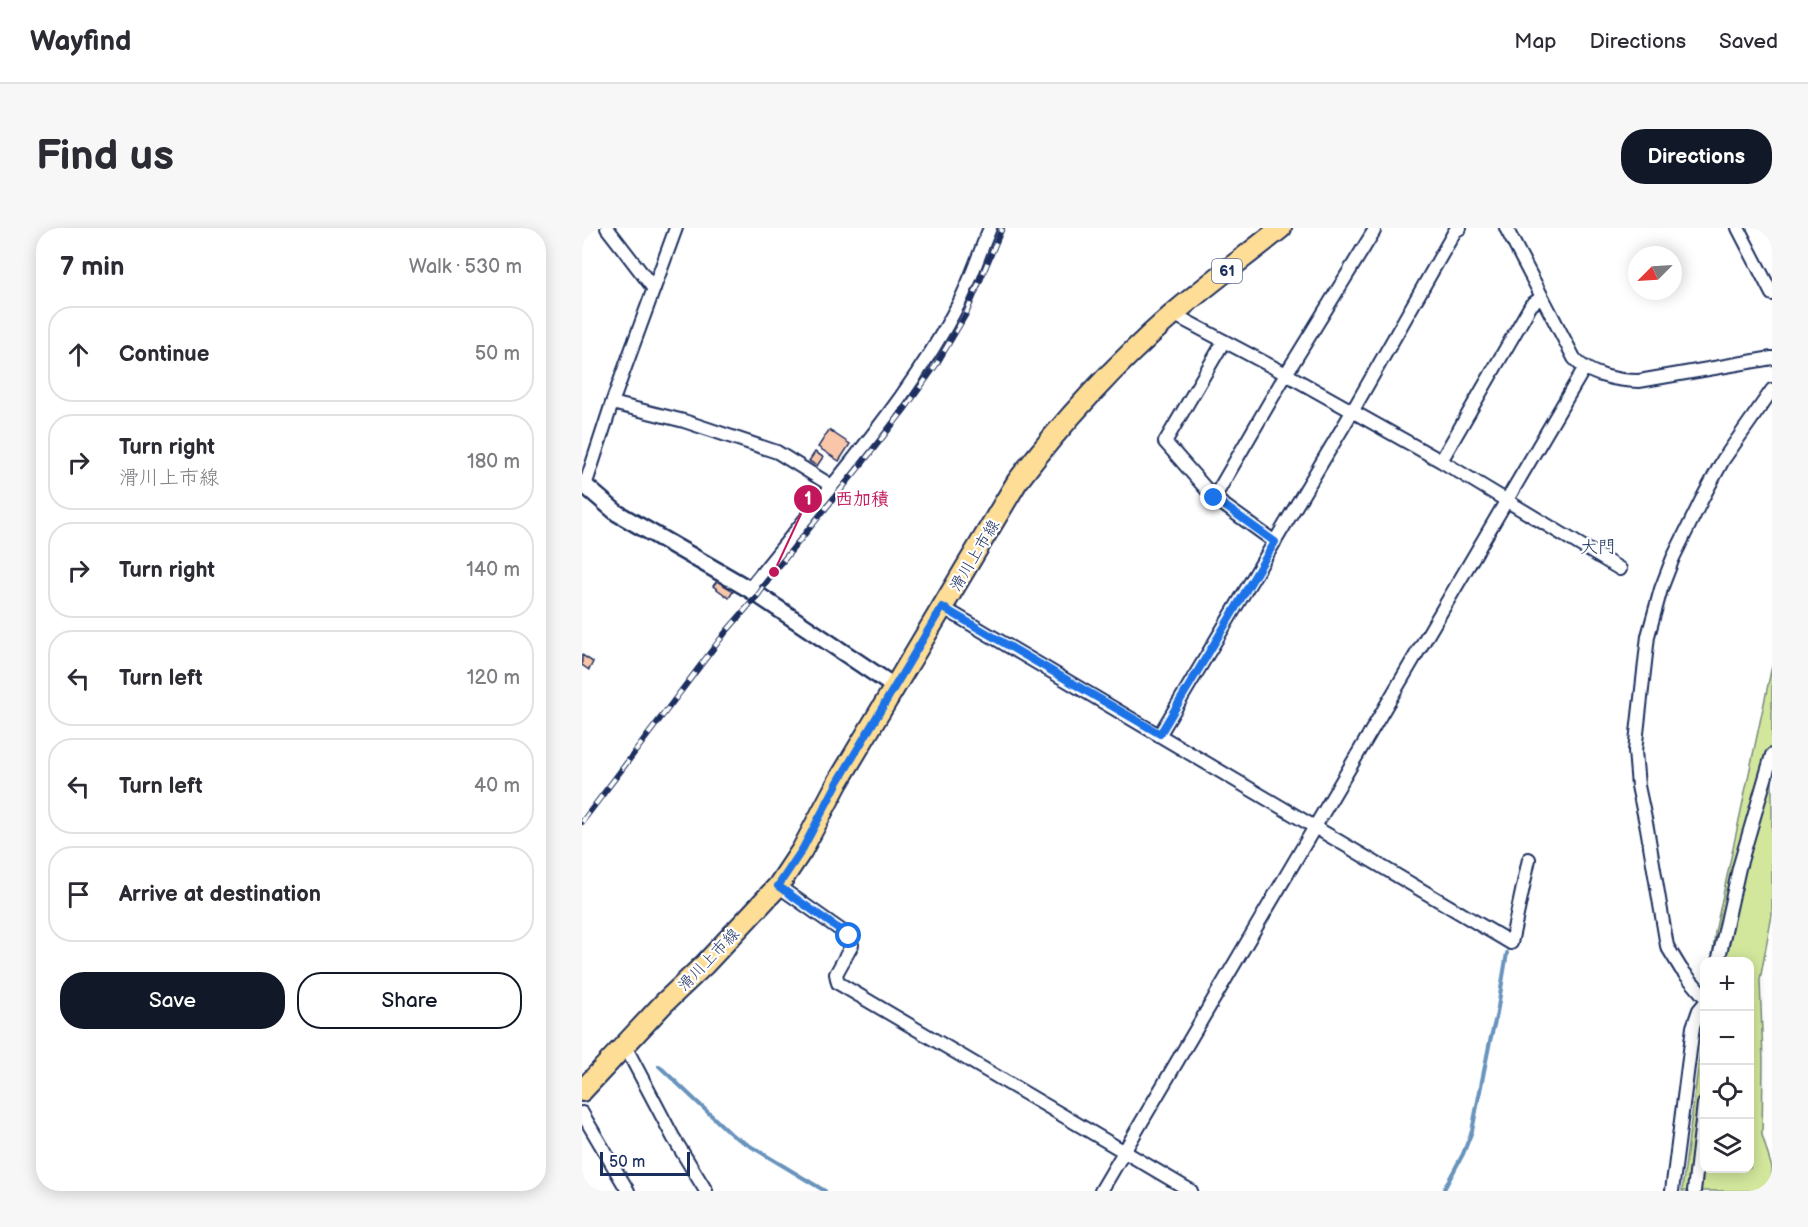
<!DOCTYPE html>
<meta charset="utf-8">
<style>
body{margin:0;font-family:"Balsamiq Sans","Klee One",sans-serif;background:#f7f7f7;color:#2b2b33}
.controls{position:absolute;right:18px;bottom:18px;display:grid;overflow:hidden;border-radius:12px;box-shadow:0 3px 15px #0003}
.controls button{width:54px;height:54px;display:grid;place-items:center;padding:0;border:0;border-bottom:2px solid #e1e1e2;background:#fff;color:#2b2b33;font:30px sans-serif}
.compass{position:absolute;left:1046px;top:18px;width:54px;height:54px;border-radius:50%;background:#fff;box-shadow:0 3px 15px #0003;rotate:246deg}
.scale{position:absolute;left:18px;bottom:15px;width:90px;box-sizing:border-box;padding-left:6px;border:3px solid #1b2f5e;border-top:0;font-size:16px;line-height:21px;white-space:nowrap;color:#1b2f5e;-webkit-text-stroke:4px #fff;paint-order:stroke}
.stop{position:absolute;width:18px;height:18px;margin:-14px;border:4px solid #1a73e8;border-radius:50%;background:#fff}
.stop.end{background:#1a73e8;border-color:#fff;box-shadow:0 2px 6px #0008}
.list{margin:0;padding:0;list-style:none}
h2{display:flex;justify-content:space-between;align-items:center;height:78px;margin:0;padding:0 24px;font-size:26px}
h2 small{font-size:20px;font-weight:400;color:#7c7c81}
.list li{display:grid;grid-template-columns:39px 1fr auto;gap:18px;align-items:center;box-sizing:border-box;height:96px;margin:0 12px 12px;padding:0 12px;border:2px solid #e1e1e2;border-radius:24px}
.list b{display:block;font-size:22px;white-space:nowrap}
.list p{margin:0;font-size:20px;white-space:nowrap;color:#7c7c81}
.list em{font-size:20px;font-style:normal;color:#7c7c81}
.actions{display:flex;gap:12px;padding:18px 24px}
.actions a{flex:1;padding:14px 0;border:2px solid #111827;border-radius:24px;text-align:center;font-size:21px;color:#111827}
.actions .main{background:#111827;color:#fff}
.icon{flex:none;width:33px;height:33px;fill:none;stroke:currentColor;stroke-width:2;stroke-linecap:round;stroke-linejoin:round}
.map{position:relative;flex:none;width:1190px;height:963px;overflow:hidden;border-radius:24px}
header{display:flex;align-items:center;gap:36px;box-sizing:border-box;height:84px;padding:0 30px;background:#fff;border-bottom:2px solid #e1e1e2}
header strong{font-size:28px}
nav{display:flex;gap:33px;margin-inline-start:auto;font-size:21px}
.intro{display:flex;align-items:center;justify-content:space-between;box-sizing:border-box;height:144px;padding:0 36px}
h1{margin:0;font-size:42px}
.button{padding:15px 27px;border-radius:24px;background:#111827;color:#fff;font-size:21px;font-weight:700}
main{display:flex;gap:36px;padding:0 36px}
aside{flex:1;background:#fff;border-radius:24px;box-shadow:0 3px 15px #0003}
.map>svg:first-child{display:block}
.green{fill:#d3e79c;stroke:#778b7d;stroke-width:1.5}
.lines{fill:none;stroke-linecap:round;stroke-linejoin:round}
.stream{stroke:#6793bc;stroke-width:4}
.building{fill:#f9c6aa;stroke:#1b2f5e;stroke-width:1.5}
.minor-casing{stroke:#1b2f5e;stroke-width:16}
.tertiary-casing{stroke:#1b2f5e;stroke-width:20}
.primary-casing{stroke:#1b2f5e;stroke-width:24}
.minor{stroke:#fff;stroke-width:12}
.tertiary{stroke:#fff;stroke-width:15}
.primary{stroke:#fedd96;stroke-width:20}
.rail-casing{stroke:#1b2f5e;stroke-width:6}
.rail{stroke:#fff;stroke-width:4;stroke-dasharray:11;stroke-linecap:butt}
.route{stroke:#1a73e8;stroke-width:8}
.labels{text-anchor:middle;stroke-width:4.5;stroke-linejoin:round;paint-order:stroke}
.shield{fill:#fff;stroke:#5f6d8e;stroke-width:1.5}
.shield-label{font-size:15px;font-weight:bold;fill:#1b2f5e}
.street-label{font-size:16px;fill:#1b2f5e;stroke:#fff}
.neighbourhood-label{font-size:18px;fill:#1b2f5e;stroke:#fff}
.leader{fill:none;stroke:#c2185b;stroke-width:2}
.callout-dot{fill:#c2185b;stroke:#fff;stroke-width:2}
.mark-label{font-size:18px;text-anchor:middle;font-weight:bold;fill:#fff}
.callout-label{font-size:18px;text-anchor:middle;font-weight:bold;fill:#c2185b;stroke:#fff;stroke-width:4.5;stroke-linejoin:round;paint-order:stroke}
</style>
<header>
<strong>Wayfind</strong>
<nav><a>Map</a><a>Directions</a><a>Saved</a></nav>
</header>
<div class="intro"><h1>Find us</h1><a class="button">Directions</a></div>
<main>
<aside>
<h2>7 min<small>Walk · 530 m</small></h2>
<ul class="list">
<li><svg class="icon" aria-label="ahead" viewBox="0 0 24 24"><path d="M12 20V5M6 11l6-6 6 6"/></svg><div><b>Continue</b></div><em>50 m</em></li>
<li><svg class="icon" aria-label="right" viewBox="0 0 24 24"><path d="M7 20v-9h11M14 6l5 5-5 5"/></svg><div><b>Turn right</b><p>滑川上市線</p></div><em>180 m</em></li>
<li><svg class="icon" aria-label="right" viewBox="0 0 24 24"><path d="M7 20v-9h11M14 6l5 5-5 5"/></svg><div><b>Turn right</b></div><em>140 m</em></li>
<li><svg class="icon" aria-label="left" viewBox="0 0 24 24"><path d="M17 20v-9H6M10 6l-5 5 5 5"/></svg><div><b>Turn left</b></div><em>120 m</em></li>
<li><svg class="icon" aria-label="left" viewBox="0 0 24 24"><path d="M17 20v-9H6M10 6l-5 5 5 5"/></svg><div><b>Turn left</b></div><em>40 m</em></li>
<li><svg class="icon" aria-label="arrive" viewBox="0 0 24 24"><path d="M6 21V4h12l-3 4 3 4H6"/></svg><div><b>Arrive at destination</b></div></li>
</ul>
<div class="actions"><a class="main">Save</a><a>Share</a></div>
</aside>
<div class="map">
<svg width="1190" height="963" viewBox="0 0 1190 963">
<rect width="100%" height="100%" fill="#fff"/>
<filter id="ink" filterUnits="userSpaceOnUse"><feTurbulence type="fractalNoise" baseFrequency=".0167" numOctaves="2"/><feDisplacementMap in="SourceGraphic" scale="12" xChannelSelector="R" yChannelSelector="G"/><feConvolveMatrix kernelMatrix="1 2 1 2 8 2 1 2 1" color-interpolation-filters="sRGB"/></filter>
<g filter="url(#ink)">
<path class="green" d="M 1190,438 L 1190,687 L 1178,752 L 1181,833 L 1180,907 L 1190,940 L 1190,963 L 1100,963 L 1122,794 L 1122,940 L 1168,940 L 1168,734 L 1130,733 L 1133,704 Z"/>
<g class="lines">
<path class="stream" d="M 77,838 L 150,907 L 243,963
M 861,963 L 881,926 L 890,903 L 908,813 L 915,785 L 925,725"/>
</g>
<path class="building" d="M 247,202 L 268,216 L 257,233 L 236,219 Z
M 233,224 L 241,229 L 235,238 L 227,233 Z
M 139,348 L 154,359 L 147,370 L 131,358 Z
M 0,427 L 11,434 L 7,442 L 0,437 Z"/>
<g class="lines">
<g class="minor-casing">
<path id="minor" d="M 25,0 L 72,61
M 924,0 L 992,130 C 1005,147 1037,153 1057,153 L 1190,130
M 1156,0 L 1190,66
M 591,86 L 704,146 L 859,233 L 1038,341
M 642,113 L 583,214 L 632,270 L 693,314
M 30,175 L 102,193 L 195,224 L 250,258 L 167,361
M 859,233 L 949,77 L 960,69
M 3,258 L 30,175 L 94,0
M 250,258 C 297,200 342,142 376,77 C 389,52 397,25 408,0
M 632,270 L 704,146 L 792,3
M 360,379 L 929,715 L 947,631
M 578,506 L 770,184 L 873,3 L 878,0
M 196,658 L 267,708 L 270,717 L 254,746 L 256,755 L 609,963
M 1136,734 L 1157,640 L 1190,527
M 1122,768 L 1099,741 L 1085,718 L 1065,600 L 1056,558 L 1053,523 L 1066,408 L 1079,361 L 1091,330 L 1120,271 L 1141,232 L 1190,162
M 43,818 L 91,909 L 124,963
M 0,885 L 46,963
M 519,963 L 1003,139
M 1090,963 L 1111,799 L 1117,782 L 1122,776
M 1112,963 L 1122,876"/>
</g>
<g class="tertiary-casing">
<path id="tertiary" d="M 0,255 L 35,285 L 167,361 L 313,459"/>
</g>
<g class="primary-casing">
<path id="primary" d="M 0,863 L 82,775 L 123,736 L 196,658 L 220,622 L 256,554 L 435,254 C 481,193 533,137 591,86 C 626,56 663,29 699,0"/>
</g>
<use href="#minor" class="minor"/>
<use href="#tertiary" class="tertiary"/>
<use href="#primary" class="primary"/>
<g class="rail-casing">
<path id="rail" d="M 0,594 L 143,405 L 176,367 L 192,344 L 282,233 L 322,182 L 354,137 L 384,86 L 420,0"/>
</g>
<use href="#rail" class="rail"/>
</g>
</g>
<g class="lines" filter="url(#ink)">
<path class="route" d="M 267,708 L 196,658 L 220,622 L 256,554 L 360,379 L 578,506 L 693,314 L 632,270"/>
</g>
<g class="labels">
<rect class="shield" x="630" y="31" width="30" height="24" rx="4.5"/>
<g class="shield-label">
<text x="645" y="48">61</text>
</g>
<g class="street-label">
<text transform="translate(392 327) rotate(-59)" y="6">滑川上市線</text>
<text transform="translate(126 731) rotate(-46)" y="6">滑川上市線</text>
</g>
<g class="neighbourhood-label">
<text x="1016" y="325">大門</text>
</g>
</g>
<path class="leader" d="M192 344L226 271"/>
<g class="callout-dot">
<circle cx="192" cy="344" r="6"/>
<circle cx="226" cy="271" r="15"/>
</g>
<g class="mark-label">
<text x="226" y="277">1</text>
</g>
<g class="callout-label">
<text x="280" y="277">西加積</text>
</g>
</svg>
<div class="controls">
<button>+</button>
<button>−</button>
<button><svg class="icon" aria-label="locate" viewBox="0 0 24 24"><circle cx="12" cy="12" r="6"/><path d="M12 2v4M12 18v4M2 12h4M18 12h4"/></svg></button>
<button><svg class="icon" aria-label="layers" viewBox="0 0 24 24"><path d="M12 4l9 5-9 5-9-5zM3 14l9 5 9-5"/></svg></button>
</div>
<svg class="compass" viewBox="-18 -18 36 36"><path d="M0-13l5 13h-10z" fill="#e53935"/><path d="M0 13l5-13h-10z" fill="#7c7c81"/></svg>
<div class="scale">50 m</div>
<div class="stop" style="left:267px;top:708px"></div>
<div class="stop end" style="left:632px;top:270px"></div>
</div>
</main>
